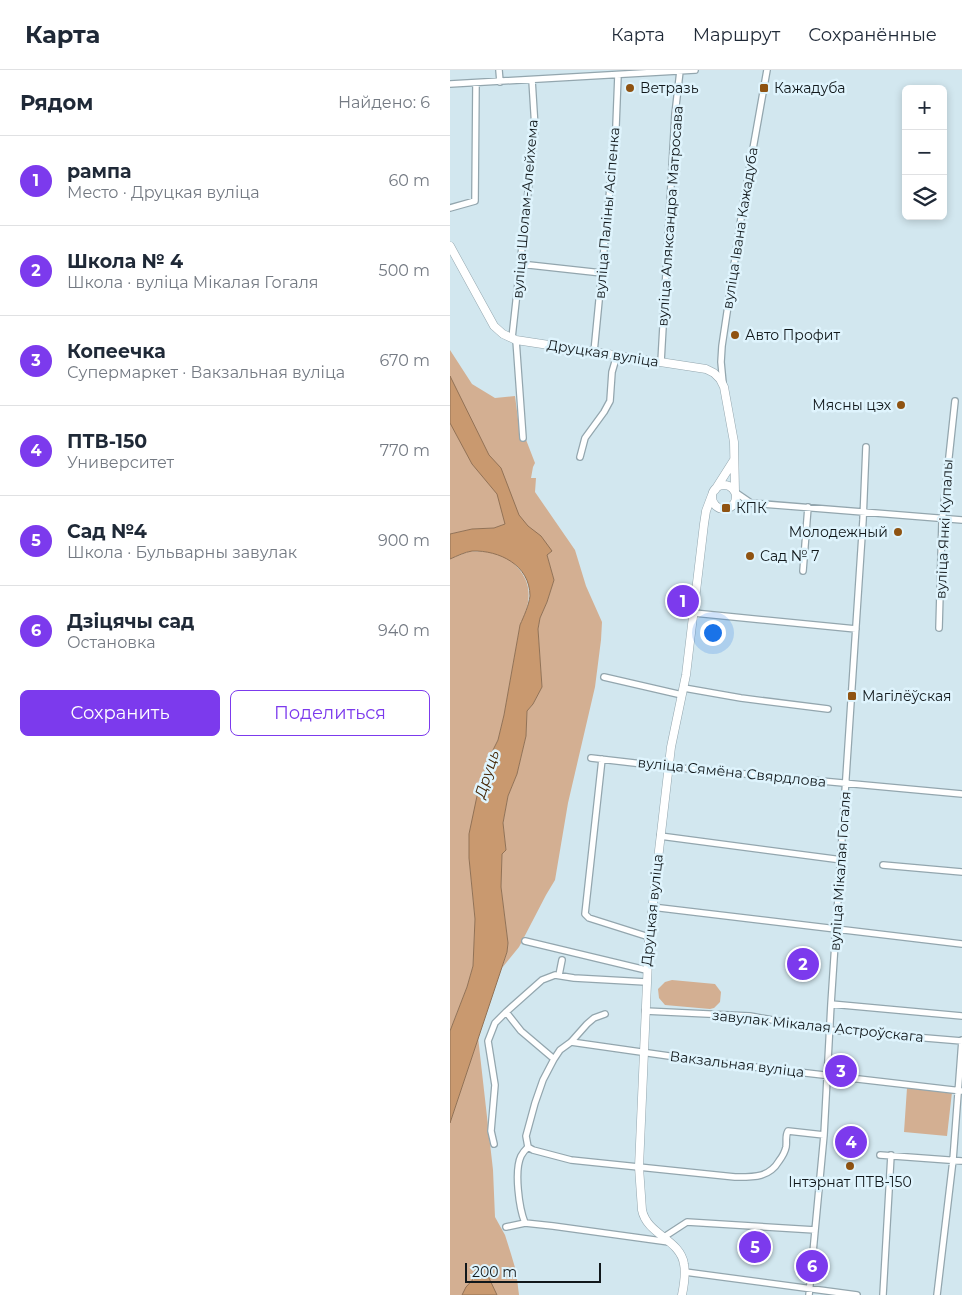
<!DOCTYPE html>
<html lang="ru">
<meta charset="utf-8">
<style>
body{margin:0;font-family:Montserrat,sans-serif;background:#f2f2f3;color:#1f2937}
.controls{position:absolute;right:15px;top:15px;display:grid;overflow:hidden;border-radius:8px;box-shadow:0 2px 8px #0003}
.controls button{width:45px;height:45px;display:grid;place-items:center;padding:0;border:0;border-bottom:1px solid #e0e1e3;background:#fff;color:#1f2937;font:25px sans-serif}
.scale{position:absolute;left:15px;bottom:12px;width:136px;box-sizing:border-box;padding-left:5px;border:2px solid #11181b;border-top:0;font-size:14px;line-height:18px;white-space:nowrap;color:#11181b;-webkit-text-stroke:4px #dff4fd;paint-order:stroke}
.you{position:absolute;left:262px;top:562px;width:18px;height:18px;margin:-12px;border:4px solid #fff;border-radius:50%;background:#1a73e8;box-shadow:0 0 0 8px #1a73e833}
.badge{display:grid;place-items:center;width:32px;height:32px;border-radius:50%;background:#7c3aed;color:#fff;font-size:16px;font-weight:700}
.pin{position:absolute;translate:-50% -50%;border:2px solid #fff;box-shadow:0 1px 5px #0006}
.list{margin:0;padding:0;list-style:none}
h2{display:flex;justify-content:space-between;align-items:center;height:65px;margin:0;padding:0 20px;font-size:21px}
h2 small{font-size:16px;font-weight:400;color:#747a83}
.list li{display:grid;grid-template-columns:32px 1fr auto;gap:15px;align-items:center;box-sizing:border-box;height:90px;padding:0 20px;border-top:1px solid #e0e1e3}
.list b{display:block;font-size:19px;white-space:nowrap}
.list p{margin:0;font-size:16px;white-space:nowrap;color:#747a83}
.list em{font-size:16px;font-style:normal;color:#747a83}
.actions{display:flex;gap:10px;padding:15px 20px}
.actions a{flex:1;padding:11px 0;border:1px solid #7c3aed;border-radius:8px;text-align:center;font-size:18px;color:#7c3aed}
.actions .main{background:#7c3aed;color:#fff}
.icon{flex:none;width:28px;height:28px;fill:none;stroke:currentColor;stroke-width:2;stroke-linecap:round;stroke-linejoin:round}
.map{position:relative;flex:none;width:512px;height:1225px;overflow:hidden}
header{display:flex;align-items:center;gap:30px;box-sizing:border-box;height:70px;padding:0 25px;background:#fff;border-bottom:1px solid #e0e1e3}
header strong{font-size:24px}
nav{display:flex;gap:28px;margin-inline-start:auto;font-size:18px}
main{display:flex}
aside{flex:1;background:#fff}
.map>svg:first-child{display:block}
.green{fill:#d3af92}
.water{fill:#c9996f;stroke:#927256}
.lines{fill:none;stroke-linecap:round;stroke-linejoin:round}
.street-casing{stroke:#93a6ae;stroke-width:8}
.secondary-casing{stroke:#93a6ae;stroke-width:9}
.street{stroke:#fff;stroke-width:5.5}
.secondary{stroke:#fff;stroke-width:8}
.poi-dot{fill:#8f5312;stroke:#dff4fd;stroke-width:2}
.labels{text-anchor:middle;stroke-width:5;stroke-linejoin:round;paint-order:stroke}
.poi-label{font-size:14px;fill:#11181b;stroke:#dff4fd;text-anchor:start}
.street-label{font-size:14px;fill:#11181b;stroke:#dff4fd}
.water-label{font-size:15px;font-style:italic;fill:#442402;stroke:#dff4fd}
</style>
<header>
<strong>Карта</strong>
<nav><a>Карта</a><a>Маршрут</a><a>Сохранённые</a></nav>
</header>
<main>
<aside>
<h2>Рядом<small>Найдено: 6</small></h2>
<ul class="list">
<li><span class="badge">1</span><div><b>рампа</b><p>Место · Друцкая вуліца</p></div><em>60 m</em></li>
<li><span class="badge">2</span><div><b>Школа № 4</b><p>Школа · вуліца Мікалая Гогаля</p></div><em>500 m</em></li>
<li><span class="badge">3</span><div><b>Копеечка</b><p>Супермаркет · Вакзальная вуліца</p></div><em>670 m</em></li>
<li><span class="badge">4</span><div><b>ПТВ-150</b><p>Университет</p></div><em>770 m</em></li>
<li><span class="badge">5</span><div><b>Сад №4</b><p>Школа · Бульварны завулак</p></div><em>900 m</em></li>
<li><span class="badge">6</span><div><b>Дзіцячы сад</b><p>Остановка</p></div><em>940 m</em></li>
</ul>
<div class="actions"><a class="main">Сохранить</a><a>Поделиться</a></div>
</aside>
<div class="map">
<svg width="512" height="1225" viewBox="0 0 512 1225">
<rect width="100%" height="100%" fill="#d2e7ef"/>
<path class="green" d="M 0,280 L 22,314 L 45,328 L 65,326 L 68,349 L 85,393 L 83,397 L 81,408 L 86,408 L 85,422 L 125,480 L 136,516 L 152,552 L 151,570 L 145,617 L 118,733 L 105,810 L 96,825 L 69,877 L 52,898 L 57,882 L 58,873 L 51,817 L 52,784 L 56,780 L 53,754 L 58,726 L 67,704 L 76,666 L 77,641 L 83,634 L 92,617 L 88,559 L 90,548 L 97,532 L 104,510 L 97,485 L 102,481 L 55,454 L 44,458 L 22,459 L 0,464 Z
M 20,481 C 28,482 37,481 44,483 C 53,485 61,490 67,497 C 84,515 80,535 70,555 L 54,645 L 48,670 L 41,684 L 19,764 L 19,788 L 25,849 L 23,896 L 17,917 L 0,961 L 0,489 Z
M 222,910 L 265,914 L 271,922 L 270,932 L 264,938 L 260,939 L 215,935 L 209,928 L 208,919 L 215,912 Z
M 28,967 L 43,1100 L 45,1147 L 55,1165 L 61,1184 L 66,1201 L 69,1225 L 0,1225 L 0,1053 Z
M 457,1018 L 502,1022 L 497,1066 L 454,1062 Z"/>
<path class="water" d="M 0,306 L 39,385 L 51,398 L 69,445 L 78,456 L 91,466 L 102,481 L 97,485 L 104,510 L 97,532 L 90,548 L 88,559 L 92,617 L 83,634 L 77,641 L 76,666 L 67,704 L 58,726 L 53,753 L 56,780 L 52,784 L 51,817 L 58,873 L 57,882 L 0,1053 L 0,961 L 17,917 L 23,896 L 25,849 L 19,788 L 19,764 L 27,726 L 41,684 L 48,670 L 54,645 L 70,555 C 74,546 79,535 80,526 C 80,495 49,480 22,481 C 15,482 7,486 0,489 L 0,464 L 22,459 L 44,458 L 55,454 L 47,424 L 22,394 L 0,353 Z
M 29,1203 L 38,1206 L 47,1225 L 12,1225 L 16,1217 Z"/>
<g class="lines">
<g class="street-casing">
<path id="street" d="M 49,0 L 50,12
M 0,14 L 245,0
M 0,138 L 25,131 L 26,13
M 70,194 L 152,203
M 62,268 L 85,58 L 82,10
M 66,270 L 73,368
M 144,282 L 166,56 L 168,5
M 211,292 L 225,44 L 230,1
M 273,313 L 271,292 L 272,276 L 293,135 L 317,0
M 130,387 L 135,368 L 154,342 L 160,331 L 162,302 L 167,285
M 285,422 L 301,433
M 280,436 L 301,433 L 512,450
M 353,501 L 358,437
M 244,543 L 406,559
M 489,558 L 492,452 L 505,331
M 154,607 L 232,625
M 234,618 L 291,628 L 378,639
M 141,688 L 219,697 L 512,724
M 152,689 L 135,844 L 139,848 L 199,867
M 210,766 L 392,790
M 433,795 L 512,802
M 202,837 L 512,874
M 75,871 L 196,900
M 109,905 L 112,890
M 381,934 L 512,946
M 195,941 L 300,946 L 380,960 L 512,971
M 121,972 L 261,992 L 512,1021
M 104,989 L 71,961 L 56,942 L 92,910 L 105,905 L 124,908 L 196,912
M 44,1074 L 41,1061 L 45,1015 L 38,971 L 45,953 L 56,942
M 78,1077 L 83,1080 L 121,1090 L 285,1107 C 303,1107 319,1108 329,1091 C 332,1087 335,1082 336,1077 C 337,1071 335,1066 338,1061 L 374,1065
M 430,1085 L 512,1091
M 75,1153 C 69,1138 64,1101 71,1086 C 73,1082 75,1080 78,1077 L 76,1066 L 85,1033 L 93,1010 L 104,989 L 110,980 L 121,972 L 137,954 L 144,948 L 155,944
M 56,1157 L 75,1153 L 103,1156 L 219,1172
M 214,1167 L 237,1152 L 365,1160
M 235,1202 L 407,1225
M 359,1225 L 374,1065 L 381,934 L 413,450 L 416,377
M 433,1225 L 441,1085
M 487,1225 L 503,1090 L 512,970"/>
</g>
<g class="secondary-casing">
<path id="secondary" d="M 0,176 L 44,256 L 53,264 L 66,270 L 256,299 L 264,303 L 270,309 L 274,317 L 284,372 L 285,422
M262 427a12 12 0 1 1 24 0a12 12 0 1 1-24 0Z
M 265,420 L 284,390
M 232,1225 C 234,1215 236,1204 234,1194 C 230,1169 197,1165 192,1140 L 189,1097 L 199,867 L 221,677 L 236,605 L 254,454 L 256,441 L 262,425"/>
</g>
<use href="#street" class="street"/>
<use href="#secondary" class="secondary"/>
</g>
<g class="poi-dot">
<circle cx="180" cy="18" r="5"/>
<rect x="309" y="13" width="10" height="10" rx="2.5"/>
<circle cx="285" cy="265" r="5"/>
<circle cx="451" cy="335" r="5"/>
<rect x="271" y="433" width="10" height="10" rx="2.5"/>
<circle cx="448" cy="462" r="5"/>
<circle cx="300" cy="486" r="5"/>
<rect x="397" y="621" width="10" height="10" rx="2.5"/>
<circle cx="400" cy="1096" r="5"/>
</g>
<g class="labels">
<g class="poi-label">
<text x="190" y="23">Ветразь</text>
<text x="324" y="23">Кажадуба</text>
<text x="295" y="270">Авто Профит</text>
<text x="441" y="340" text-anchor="end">Мясны цэх</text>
<text x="286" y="443">КПК</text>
<text x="438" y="467" text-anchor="end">Молодежный</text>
<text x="310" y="491">Сад № 7</text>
<text x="412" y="631">Магілёўская</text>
<text x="400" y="1117" text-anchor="middle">Інтэрнат ПТВ-150</text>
</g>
<g class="street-label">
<text transform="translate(75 139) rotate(-85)" y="5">вуліца Шолам-Алейхема</text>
<text transform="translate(157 143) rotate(-85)" y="5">вуліца Паліны Асіпенка</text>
<text transform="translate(220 146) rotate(-86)" y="5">вуліца Аляксандра Матросава</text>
<text transform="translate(290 158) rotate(-81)" y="5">вуліца Івана Кажадуба</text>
<text transform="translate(153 283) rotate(9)" y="5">Друцкая вуліца</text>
<text transform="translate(494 459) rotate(-87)" y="5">вуліца Янкі Купалы</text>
<text transform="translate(282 702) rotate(6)" y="5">вуліца Сямёна Свярдлова</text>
<text transform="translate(390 801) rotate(-86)" y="5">вуліца Мікалая Гогаля</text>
<text transform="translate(202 840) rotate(-84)" y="5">Друцкая вуліца</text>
<text transform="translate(368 956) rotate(6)" y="5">завулак Мікалая Астроўскага</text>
<text transform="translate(287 994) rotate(7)" y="5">Вакзальная вуліца</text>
</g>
<g class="water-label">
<text transform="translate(37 704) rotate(-72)" y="5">Друць</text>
</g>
</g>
</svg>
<div class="controls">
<button>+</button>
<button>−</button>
<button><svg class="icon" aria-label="layers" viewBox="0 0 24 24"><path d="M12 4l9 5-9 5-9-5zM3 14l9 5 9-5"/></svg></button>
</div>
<div class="scale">200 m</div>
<div class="you"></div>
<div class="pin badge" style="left:233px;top:531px">1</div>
<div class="pin badge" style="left:353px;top:894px">2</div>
<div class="pin badge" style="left:391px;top:1001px">3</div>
<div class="pin badge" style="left:401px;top:1072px">4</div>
<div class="pin badge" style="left:305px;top:1177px">5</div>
<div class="pin badge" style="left:362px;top:1196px">6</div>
</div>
</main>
